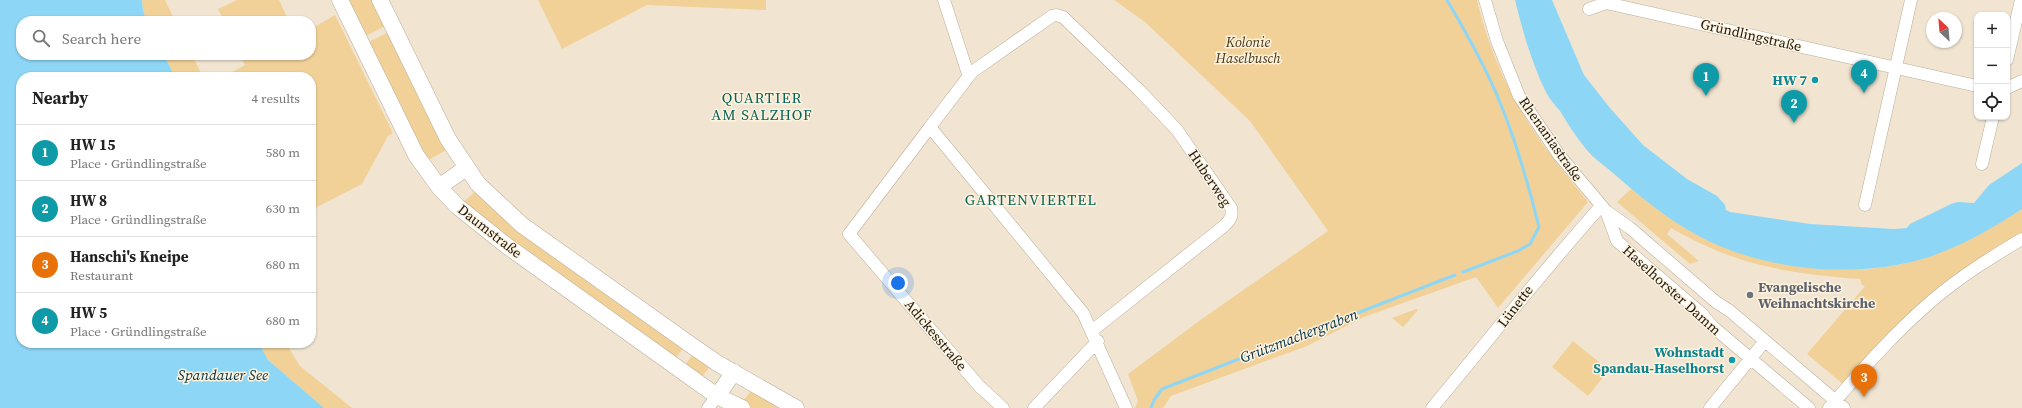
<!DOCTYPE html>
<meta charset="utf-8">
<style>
body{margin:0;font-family:"Source Serif 4",serif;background:#f2f2f2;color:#222}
.controls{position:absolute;right:12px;top:12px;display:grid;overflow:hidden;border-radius:8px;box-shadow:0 1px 3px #0004}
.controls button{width:36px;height:36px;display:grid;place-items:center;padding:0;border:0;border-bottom:1px solid #e0e0e0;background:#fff;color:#222;font:20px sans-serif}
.compass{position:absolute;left:1926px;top:12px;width:36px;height:36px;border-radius:50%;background:#fff;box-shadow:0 1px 3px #0004;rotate:334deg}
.you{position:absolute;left:898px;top:283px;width:14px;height:14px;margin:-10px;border:3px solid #fff;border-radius:50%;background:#1a73e8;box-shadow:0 0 0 6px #1a73e833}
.badge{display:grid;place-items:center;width:26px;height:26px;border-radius:50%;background:#111827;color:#fff;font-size:13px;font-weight:700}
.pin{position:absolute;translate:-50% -33px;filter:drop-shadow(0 1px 2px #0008)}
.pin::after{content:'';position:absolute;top:21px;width:14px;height:12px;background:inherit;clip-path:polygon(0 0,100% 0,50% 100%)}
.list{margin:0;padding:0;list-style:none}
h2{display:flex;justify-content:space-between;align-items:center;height:52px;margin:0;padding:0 16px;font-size:17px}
h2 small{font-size:13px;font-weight:400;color:#767676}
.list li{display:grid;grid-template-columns:26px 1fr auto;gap:12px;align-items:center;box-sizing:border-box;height:56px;padding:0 16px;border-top:1px solid #e0e0e0}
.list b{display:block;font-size:15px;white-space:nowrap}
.list p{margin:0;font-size:13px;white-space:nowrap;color:#767676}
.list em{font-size:13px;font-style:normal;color:#767676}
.icon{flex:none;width:22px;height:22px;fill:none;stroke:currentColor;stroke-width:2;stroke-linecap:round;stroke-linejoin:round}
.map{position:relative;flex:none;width:2022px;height:408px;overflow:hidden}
.search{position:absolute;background:#fff;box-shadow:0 1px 3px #0004;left:16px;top:16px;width:300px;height:44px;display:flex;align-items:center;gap:10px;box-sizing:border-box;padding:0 14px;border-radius:16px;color:#767676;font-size:15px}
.panel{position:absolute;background:#fff;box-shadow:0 1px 3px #0004;left:16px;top:72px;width:300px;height:276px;border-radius:16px}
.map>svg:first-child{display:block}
.green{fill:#f1d198}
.water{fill:#8dd6f5}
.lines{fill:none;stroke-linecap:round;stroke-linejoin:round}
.stream{stroke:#8dd6f5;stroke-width:3}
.minor-casing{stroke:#b9ae9b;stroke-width:13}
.major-casing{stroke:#b9ae9b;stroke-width:17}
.minor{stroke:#fff;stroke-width:12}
.major{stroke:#fff;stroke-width:16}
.culture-dot{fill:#0f9aa8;stroke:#fef3df;stroke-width:1.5}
.worship-dot{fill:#6b7280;stroke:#fef3df;stroke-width:1.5}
.labels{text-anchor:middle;stroke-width:3;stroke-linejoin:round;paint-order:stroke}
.street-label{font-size:14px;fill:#1a160f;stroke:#fef3df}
.park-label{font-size:14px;font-style:italic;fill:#473514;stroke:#fef3df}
.culture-label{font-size:14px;font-weight:bold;fill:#0d838f;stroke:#fef3df;text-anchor:end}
.worship-label{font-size:14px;font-weight:bold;fill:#5b616d;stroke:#fef3df;text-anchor:start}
.neighbourhood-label{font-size:15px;letter-spacing:1px;fill:#066559;stroke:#fef3df}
.water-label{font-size:15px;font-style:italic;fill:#043242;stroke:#fef3df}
</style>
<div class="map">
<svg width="2022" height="408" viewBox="0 0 2022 408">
<rect width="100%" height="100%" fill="#f1e5d2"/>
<path class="green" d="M 142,0 L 165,0 L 175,21 L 147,21 L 143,11 Z
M 237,0 L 279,0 L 289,21 L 224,21 L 218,9 Z
M 345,0 L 373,0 L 386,26 L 363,37 Z
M 538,0 L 766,0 L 766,10 L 647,5 L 562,49 Z
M 1114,0 L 1477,0 C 1488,47 1507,91 1534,131 C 1550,156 1570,179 1588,202 L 1498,308 L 1476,277 L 1364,317 L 1307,346 L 1171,396 L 1163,408 L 1135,408 L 1138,401 L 1128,374 L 1199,321 L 1328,231 L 1250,121 L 1145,22 Z
M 335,15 L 393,133 L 388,136 L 362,184 L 311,210 L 311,77 L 223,77 L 245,65 L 240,55 L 311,55 L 311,29 Z
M 389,32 L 448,149 L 427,161 L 366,43 Z
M 164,55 L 192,55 L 203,77 L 175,77 Z
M 1631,189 C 1653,205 1674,223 1698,235 C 1767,270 1857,282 1931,256 C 1963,245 1992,227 2022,209 L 2022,234 L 1990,253 L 1844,385 L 1807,354 L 1865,286 L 1862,285 L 1860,279 C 1786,273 1737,266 1671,228 L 1667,234 L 1699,261 L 1690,264 L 1617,202 Z
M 477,190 L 683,348 L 676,358 L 461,204 Z
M 1416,309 L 1418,310 L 1403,327 L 1392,318 Z
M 1573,341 L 1609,370 L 1588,396 L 1552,367 Z
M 259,343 L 286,343 L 300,366 L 352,408 L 324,408 L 268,360 Z
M 694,353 L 711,365 L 701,378 L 684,366 Z
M 752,390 L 785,408 L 752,408 L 741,403 Z"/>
<path class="water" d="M 0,0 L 142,0 L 143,11 L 147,21 L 21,21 L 21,55 L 164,55 L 175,77 L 21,77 L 21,343 L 259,343 L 268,360 L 324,408 L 0,408 Z
M 1515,0 L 1552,0 L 1584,75 L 1610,108 L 1643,145 L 1687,179 L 1717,196 L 1725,205 L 1726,210 L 1730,212 L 1810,224 L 1894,229 L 1907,228 L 1910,224 L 1951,204 L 1958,202 L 1974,203 L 1989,185 L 2022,163 L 2022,209 C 1987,232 1948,254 1907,263 C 1839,278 1758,268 1697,235 C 1666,218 1639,196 1613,173 C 1604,165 1593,158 1586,149 C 1576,137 1568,124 1560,111 C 1555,105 1548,97 1545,90 C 1532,63 1522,29 1515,0 Z"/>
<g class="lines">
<path class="stream" d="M 1447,0 C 1467,34 1487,69 1501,105 C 1517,144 1529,187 1539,227 L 1530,244 L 1518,251 L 1463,272
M 1151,408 L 1154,400 L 1162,389 L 1455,275"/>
<g class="minor-casing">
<path id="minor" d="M 944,0 L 967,71 L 970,75
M 1485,0 L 1497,41 L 1519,96 L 1559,155 L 1606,211 L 1630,228 L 1716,302 L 1730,311 L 1844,408
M 1589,9 L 1606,3 L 1977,86
M 2007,60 L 2021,0
M 2007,88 L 2022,81
M 930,127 L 849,234 L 979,386 L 1003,408
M 1982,164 L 1993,117
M 1865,205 L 1911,0
M 1606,211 L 1617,241 L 1701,313 L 1712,326 L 1809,408
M 1093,330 L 1224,226 C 1230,220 1233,217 1231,208 L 1177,130 L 1139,90 L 1063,17 L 1056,15 L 1052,16 L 972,72 L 930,127 L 1083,313 L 1126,408
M 708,408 L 717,396
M 1034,408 L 1098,341
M 1432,408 C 1488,341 1542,272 1601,206
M 1710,408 L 1765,341
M 1829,408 C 1862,370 1895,332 1934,299 C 1961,276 1992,257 2022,239"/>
</g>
<g class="major-casing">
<path id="major" d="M 340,0 L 416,155 L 439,187 L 457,206 L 507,246 L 700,384 L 717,396 L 742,408
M 380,0 L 448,139 L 478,184 L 522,225 L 691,345 L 717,363 L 796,408
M 439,187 L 466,168
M 717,396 L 734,372"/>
</g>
<use href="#minor" class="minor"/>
<use href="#major" class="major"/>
</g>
<g class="culture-dot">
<circle cx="1815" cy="80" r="4"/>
<circle cx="1732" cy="360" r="4"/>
</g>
<circle class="worship-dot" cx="1750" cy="295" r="4"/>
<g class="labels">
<g class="street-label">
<text transform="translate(1751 35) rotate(13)" y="5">Gründlingstraße</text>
<text transform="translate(1551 139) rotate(55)" y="5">Rhenaniastraße</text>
<text transform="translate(1210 178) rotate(56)" y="5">Huberweg</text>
<text transform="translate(490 231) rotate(38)" y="5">Daumstraße</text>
<text transform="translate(1672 290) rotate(42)" y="5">Haselhorster Damm</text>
<text transform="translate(1515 306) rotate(-53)" y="5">Lünette</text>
<text transform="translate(936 335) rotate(50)" y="5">Adickesstraße</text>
</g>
<g class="park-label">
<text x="1248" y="47">Kolonie<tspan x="1248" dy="16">Haselbusch</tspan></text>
</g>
<g class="culture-label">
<text x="1807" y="85">HW 7</text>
<text x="1724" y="357">Wohnstadt<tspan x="1724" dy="16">Spandau-Haselhorst</tspan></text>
</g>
<g class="worship-label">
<text x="1758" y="292">Evangelische<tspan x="1758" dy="16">Weihnachtskirche</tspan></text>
</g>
<g class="neighbourhood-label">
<text x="762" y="103">QUARTIER<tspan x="762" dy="17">AM SALZHOF</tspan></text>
<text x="1031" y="205">GARTENVIERTEL</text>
</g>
<g class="water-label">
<text transform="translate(1299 336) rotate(-21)" y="5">Grützmachergraben</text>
<text x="223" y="380">Spandauer See</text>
</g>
</g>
</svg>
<div class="controls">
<button>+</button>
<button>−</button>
<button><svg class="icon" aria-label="locate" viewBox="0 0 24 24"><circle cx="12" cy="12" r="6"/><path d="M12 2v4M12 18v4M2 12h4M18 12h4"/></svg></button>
</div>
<svg class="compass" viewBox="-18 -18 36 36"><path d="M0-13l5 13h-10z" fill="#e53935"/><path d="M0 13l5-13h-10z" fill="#767676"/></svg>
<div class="you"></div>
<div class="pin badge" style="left:1706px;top:96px;background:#0f9aa8">1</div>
<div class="pin badge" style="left:1794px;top:123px;background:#0f9aa8">2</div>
<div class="pin badge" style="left:1864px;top:397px;background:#e8710a">3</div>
<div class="pin badge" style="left:1864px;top:93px;background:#0f9aa8">4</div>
<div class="search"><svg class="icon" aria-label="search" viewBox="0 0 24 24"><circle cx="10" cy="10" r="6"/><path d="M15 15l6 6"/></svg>Search here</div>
<section class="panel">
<h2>Nearby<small>4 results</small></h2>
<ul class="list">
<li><span class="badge" style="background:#0f9aa8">1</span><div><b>HW 15</b><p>Place · Gründlingstraße</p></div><em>580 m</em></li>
<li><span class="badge" style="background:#0f9aa8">2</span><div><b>HW 8</b><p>Place · Gründlingstraße</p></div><em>630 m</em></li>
<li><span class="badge" style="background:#e8710a">3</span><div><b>Hanschi's Kneipe</b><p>Restaurant</p></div><em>680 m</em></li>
<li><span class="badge" style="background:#0f9aa8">4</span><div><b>HW 5</b><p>Place · Gründlingstraße</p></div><em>680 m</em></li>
</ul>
</section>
</div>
